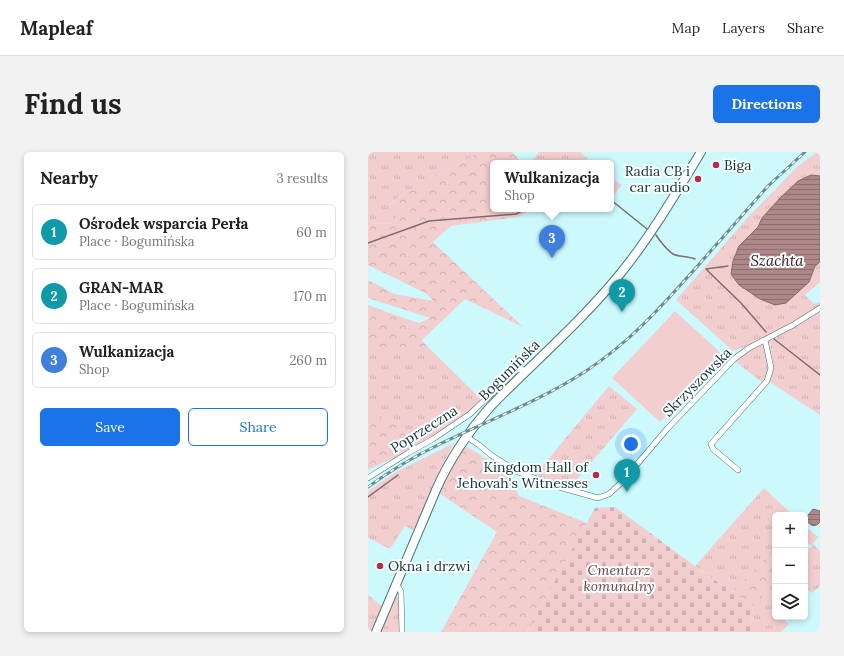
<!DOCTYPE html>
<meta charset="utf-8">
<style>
body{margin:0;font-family:Lora,serif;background:#f2f2f2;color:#222}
.controls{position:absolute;right:12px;bottom:12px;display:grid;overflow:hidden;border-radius:6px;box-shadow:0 2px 6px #0003}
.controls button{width:36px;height:36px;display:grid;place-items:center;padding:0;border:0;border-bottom:1px solid #e0e0e0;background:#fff;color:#222;font:20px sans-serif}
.you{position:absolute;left:263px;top:292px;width:14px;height:14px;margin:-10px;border:3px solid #fff;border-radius:50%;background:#1a73e8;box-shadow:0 0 0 6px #1a73e833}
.badge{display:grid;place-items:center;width:26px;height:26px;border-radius:50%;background:#1a73e8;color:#fff;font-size:13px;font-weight:700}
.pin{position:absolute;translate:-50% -33px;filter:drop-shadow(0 1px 2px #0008)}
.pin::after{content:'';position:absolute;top:21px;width:14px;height:12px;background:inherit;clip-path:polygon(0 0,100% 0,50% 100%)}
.popup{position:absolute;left:122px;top:8px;width:124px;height:52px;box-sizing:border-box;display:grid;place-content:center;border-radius:6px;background:#fff;filter:drop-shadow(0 1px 3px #0005);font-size:13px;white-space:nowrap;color:#767676}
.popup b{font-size:15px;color:#222}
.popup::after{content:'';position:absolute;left:50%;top:100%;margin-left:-8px;border:8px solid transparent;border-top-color:#fff}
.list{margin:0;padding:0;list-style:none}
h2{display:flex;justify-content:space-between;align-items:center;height:52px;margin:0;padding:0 16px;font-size:17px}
h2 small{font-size:13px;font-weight:400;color:#767676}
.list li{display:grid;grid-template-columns:26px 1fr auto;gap:12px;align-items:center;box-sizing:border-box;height:56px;margin:0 8px 8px;padding:0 8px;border:1px solid #e0e0e0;border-radius:6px}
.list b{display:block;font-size:15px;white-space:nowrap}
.list p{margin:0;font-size:13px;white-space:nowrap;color:#767676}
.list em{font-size:13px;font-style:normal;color:#767676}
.actions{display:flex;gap:8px;padding:12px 16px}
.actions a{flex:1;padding:9px 0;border:1px solid #1a73e8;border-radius:6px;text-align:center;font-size:14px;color:#1a73e8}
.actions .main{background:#1a73e8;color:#fff}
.icon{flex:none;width:22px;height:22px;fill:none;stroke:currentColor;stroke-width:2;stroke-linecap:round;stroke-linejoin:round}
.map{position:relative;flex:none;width:452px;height:480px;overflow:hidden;border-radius:6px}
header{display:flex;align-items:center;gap:24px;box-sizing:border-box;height:56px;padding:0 20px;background:#fff;border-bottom:1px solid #e0e0e0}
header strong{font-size:19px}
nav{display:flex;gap:22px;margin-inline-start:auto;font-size:14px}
.intro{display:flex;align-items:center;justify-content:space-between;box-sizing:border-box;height:96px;padding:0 24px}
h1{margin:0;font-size:28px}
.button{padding:10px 18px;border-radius:6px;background:#1a73e8;color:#fff;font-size:14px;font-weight:700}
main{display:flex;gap:24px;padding:0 24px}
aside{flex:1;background:#fff;border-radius:6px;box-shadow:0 2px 6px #0003}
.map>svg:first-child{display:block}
.grass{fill:url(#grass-tufts)}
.forest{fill:url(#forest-crowns)}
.cemetery{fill:url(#cemetery-stones)}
.green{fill:#f3cecf}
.water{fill:url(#water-rules);stroke:#826c6d}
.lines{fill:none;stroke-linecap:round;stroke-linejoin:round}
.stream{stroke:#826c6d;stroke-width:1.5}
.street-casing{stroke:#4b7476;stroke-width:6}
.primary-casing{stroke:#4b7476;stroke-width:10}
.street{stroke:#fff;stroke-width:5}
.primary{stroke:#fff;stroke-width:8}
.rail-casing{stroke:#6c8b8d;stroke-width:3}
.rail{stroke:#f6ffff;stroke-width:1.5;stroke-dasharray:4.5;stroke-linecap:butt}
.poi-dot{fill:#bb2a44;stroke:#f6ffff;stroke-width:1.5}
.labels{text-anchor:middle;stroke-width:4;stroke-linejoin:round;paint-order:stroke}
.poi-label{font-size:14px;fill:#1a2c2d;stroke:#f6ffff;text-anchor:start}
.street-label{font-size:14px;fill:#1a2c2d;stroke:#f6ffff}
.park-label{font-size:14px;font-style:italic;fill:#784145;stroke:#f6ffff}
.water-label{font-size:15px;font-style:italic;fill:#48161c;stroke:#f6ffff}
</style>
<header>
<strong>Mapleaf</strong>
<nav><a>Map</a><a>Layers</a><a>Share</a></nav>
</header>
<div class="intro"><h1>Find us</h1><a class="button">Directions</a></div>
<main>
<aside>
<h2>Nearby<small>3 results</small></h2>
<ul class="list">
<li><span class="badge" style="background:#0f9aa8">1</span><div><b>Ośrodek wsparcia Perła</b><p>Place · Bogumińska</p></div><em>60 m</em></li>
<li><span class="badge" style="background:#0f9aa8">2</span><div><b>GRAN-MAR</b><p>Place · Bogumińska</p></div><em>170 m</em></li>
<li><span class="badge" style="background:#3f7fe0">3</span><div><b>Wulkanizacja</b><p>Shop</p></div><em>260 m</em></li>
</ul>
<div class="actions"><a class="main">Save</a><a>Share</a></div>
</aside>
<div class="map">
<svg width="452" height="480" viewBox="0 0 452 480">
<defs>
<pattern id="grass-tufts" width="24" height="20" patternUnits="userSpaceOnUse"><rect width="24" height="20" fill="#f3cecf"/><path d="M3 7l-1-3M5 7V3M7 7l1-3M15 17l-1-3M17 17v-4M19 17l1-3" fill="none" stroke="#d0b1b2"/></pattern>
<pattern id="forest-crowns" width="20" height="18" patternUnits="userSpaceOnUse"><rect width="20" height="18" fill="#f3cecf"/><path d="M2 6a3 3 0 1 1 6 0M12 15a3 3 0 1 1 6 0" fill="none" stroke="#d0b1b2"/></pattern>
<pattern id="cemetery-stones" width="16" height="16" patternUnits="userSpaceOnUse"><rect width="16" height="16" fill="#f3cecf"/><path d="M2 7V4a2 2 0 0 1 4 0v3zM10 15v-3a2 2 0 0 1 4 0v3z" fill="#d0b1b2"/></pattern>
<pattern id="water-rules" width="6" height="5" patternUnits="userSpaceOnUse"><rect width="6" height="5" fill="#ae8889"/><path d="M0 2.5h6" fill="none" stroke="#8d6f70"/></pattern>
</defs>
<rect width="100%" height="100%" fill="#ccfafc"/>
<path class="grass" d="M 0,0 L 109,0 L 103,5 L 76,21 L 64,24 L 59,34 C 41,36 34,42 21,53 L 31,59 L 26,71 L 0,72 Z
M 171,0 L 212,0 L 220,7 L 217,8 L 221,11 L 162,11 Z
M 449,0 L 452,0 L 452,24 L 430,29 L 412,46 L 394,66 L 390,75 L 371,94 L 441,130 L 447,114 L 452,110 L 452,130 L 437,143 L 446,152 L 452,150 L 452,154 C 425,171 396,189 365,199 L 308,148 L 380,65 L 430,14 Z
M 243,26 L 254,33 L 243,46 Z
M 452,159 L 452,263 L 402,230 L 406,216 L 401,189 Z
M 394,191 C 398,204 405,219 395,231 L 368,210 L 382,198 Z
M 59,194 L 111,245 L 113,251 L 67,283 L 23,309 L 21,308 L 51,288 L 0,256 L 0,198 L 57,198 Z
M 241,234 L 269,257 L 203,334 L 167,323 Z
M 86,291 L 64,334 L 47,379 L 37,374 L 22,397 L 0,386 L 0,339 L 28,320 Z
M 396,336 L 425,363 L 407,363 L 407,396 L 364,440 L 327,414 Z
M 437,374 L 450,385 L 445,392 L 452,399 L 452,434 L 444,441 L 437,435 L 437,401 L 444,394 L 437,389 Z
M 407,432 L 407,454 L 404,457 L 407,459 L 407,465 L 413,465 L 421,472 L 413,480 L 386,480 L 382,474 L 385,454 Z
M 0,443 L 14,454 L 2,480 L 0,480 Z
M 27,445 L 30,446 L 32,455 L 32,480 L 13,480 Z"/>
<path class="forest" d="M 109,0 L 144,0 L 154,11 L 125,11 L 125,34 L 124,44 L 125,44 L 125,57 L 164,57 L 150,65 L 83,74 L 65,90 L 155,175 L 97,147 L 54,188 L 59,194 L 57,198 L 0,198 L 0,153 L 30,164 L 51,171 L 62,166 L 0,146 L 0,128 L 8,132 L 26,142 L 65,149 L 59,142 L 0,113 L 0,72 L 26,71 L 31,59 L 21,54 C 34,42 41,36 59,34 L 64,24 L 76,21 L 103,5 Z
M 0,256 L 51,288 L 21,308 L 0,318 Z
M 98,294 L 139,320 L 151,344 L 219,371 L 159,480 L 73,480 L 129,380 L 72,342 L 83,314 Z
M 407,396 L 407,432 L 385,454 L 364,440 Z"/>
<path class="cemetery" d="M 247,355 L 335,420 L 385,454 L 382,474 L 386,480 L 159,480 L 227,356 Z"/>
<path class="green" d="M 307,159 L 355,203 L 292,270 L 244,226 Z"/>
<path class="water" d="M 443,23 L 452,24 L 452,110 L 447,114 L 441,130 L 418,151 L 407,153 L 392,147 L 371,133 L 363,122 L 365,109 L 371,94 L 390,75 L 394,66 L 412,46 L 430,29 Z
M 445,357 L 452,359 L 452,370 C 446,377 442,373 437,367 Z"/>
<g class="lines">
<path class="stream" d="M 243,48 L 279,77
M 288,83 C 291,88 300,99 305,102 C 310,105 320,104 327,107
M 0,91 L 61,69 L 148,62 L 158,57
M 338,117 L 344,123 L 373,151 L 398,180
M 338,117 L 360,114
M 406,187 L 452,223
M 0,345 L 30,323
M 0,479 L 2,480"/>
<g class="street-casing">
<path id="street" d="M 99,285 L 111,293 L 123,303 L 150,320 L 191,335 L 230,346 L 241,342 L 253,331 L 299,277 L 366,207 L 381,196 L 425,173 L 452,156
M 370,318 L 345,297 L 343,292 L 399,229 L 403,216 L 397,188
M 0,326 L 40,301 L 65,287 L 102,262 L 147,219 L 152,217 L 159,219
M 28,431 L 33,440 L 34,480"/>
</g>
<g class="primary-casing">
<path id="primary" d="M 8,480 L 68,338 C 82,306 100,280 123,254 C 166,210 213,170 252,122 C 283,84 308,41 333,0"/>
</g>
<use href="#street" class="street"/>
<use href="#primary" class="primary"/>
<g class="rail-casing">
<path id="rail" d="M 0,335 C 22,319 45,305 70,293 C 119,269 172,249 218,219 C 262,190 292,156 326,118 C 351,90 375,62 400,34 L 413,22 L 437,0"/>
</g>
<use href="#rail" class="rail"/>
</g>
<g class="poi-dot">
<circle cx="348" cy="13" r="4"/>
<circle cx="330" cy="27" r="4"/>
<circle cx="228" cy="323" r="4"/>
<circle cx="12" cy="414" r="4"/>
</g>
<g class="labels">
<g class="poi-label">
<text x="356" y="18">Biga</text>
<text x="322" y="24" text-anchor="end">Radia CB i<tspan x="322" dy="16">car audio</tspan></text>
<text x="220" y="320" text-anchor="end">Kingdom Hall of<tspan x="220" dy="16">Jehovah's Witnesses</tspan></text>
<text x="20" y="419">Okna i drzwi</text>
</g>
<g class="street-label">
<text transform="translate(141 218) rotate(-45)" y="5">Bogumińska</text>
<text transform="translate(329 230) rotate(-45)" y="5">Skrzyszowska</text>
<text transform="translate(56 277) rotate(-32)" y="5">Poprzeczna</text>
</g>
<g class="park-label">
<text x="251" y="423">Cmentarz<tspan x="251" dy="16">komunalny</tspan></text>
</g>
<g class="water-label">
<text x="409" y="114">Szachta</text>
</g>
</g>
</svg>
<div class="controls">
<button>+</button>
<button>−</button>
<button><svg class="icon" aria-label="layers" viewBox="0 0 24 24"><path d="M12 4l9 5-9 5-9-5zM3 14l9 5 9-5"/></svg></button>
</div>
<div class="you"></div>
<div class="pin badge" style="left:259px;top:340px;background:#0f9aa8">1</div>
<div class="pin badge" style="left:254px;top:160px;background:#0f9aa8">2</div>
<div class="pin badge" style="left:184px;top:106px;background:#3f7fe0">3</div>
<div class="popup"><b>Wulkanizacja</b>Shop</div>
</div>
</main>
